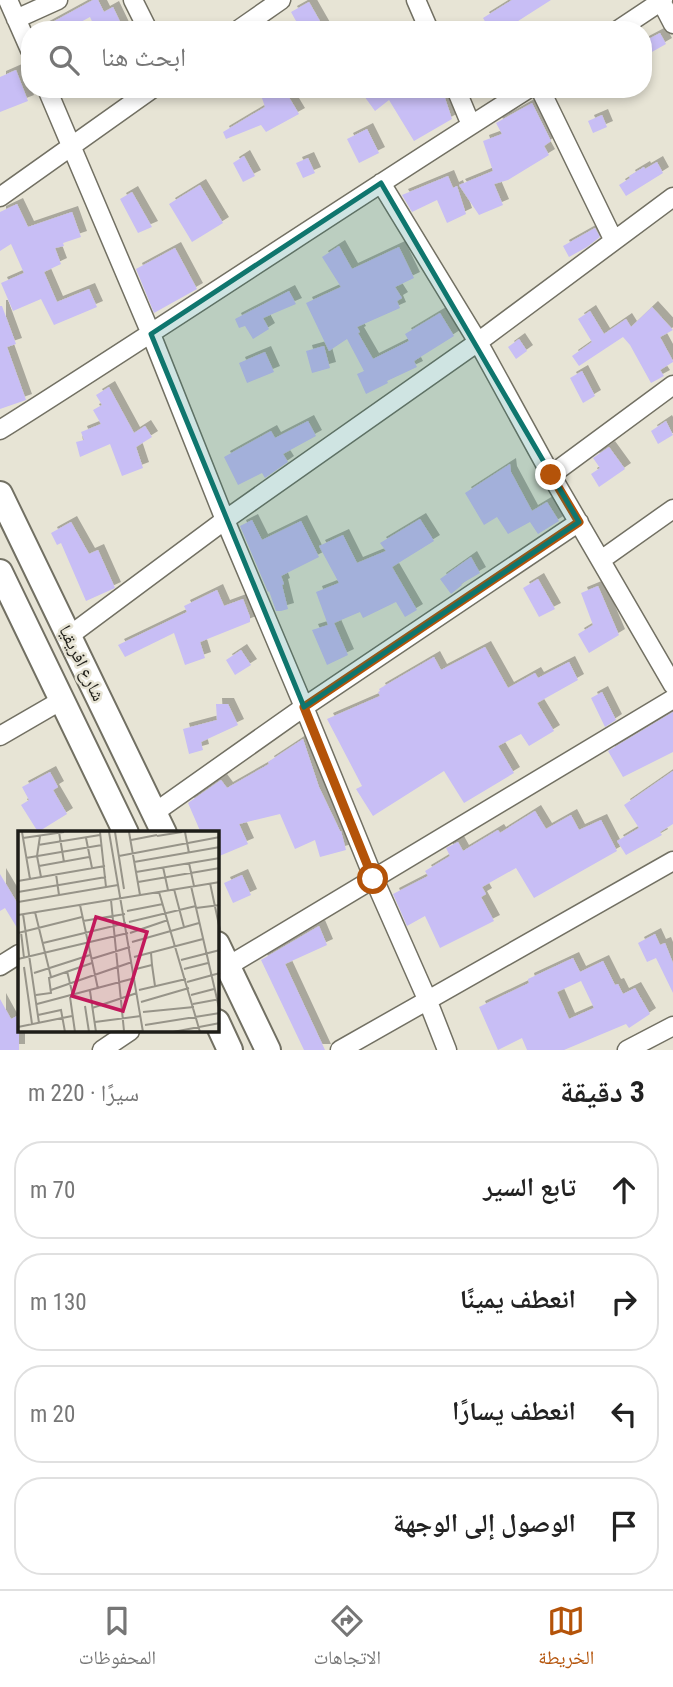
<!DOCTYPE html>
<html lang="ar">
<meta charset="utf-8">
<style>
body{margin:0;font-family:"Roboto Condensed","Noto Naskh Arabic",sans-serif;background:#f6f6f6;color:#222;direction:rtl}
.stop{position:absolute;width:21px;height:21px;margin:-16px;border:5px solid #b45309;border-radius:50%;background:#fff}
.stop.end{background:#b45309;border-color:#fff;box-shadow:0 2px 7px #0008}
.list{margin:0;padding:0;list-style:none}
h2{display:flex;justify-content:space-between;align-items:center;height:91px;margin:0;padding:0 28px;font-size:30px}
h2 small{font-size:23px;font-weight:400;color:#767676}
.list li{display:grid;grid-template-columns:46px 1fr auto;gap:21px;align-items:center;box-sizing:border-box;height:98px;margin:0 14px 14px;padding:0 14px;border:2px solid #e0e0e0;border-radius:28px}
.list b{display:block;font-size:26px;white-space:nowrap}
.list em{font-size:23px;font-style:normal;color:#767676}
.icon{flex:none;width:38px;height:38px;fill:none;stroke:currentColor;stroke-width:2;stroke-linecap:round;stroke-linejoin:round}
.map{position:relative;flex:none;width:673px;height:1050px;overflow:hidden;direction:ltr}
.search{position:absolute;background:#fff;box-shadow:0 4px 10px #0003;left:21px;right:21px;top:21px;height:77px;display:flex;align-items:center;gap:18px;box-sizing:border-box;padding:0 24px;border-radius:28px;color:#767676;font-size:26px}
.sheet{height:539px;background:#fff}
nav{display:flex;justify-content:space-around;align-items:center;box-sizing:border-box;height:98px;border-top:2px solid #e0e0e0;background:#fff;font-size:19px;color:#767676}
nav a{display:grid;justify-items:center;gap:4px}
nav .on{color:#b45309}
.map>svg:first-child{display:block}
.building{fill:#c8bef5;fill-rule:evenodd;filter:url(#shadow)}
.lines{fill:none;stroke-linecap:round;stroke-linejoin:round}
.street-casing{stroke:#727063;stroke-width:21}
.secondary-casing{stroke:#727063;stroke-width:28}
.street{stroke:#fff;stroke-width:18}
.secondary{stroke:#fff;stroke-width:24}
.route{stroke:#b45309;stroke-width:9}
.marked{fill:#0f766e;fill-opacity:0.2;stroke:#0f766e;stroke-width:5;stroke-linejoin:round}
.labels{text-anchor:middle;stroke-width:5;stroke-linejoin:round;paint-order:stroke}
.street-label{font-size:18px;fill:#1e1d18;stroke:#e7e4d5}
.inset-road{fill:none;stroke:#979489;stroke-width:2}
.view{fill:#c2185b;fill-opacity:0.15;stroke:#c2185b;stroke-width:3.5}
.inset-edge{fill:none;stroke:#1e1d18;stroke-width:3.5}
</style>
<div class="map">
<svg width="673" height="1050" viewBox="0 0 673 1050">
<defs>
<filter id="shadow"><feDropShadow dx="6" dy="-6" stdDeviation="0" flood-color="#0004"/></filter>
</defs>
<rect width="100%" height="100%" fill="#e7e4d5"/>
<path class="building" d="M 93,0 L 98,0 L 104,12 L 113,7 L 124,30 L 96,30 L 90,17 L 66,30 L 38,30 Z
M 512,0 L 551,0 L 504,30 L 490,30 L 483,18 Z
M 309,2 L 325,30 L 301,30 L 291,12 Z
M 660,33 L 666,44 L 643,57 L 643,42 Z
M 16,70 L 28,101 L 0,112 L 0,77 Z
M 259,89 L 277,89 L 280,98 L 287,94 L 299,114 L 266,132 L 261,125 L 226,139 L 223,132 L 265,107 Z
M 359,89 L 442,89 L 452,119 L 414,141 L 389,100 L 375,111 Z
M 532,103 L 551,141 L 544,146 L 549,155 L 508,180 L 494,184 L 503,205 L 479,215 L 459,185 L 493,171 L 483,141 L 502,134 L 496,123 Z
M 602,115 L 607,127 L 593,133 L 588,121 Z
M 367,129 L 379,153 L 359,163 L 347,139 Z
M 244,156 L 255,176 L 243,182 L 233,163 Z
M 308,158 L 315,173 L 303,178 L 296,163 Z
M 657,162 L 663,173 L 626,196 L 619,185 L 630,178 L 629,176 L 644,167 L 645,169 Z
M 448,176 L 453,188 L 457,186 L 466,214 L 447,223 L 437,200 L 412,212 L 402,195 Z
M 200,185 L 223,223 L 192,242 L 169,204 Z
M 132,192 L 152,227 L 138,233 L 120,199 Z
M 17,204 L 28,227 L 72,212 L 81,237 L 63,243 L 64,246 L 55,248 L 61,264 L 44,272 L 57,302 L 89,289 L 97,307 L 54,325 L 41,299 L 13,311 L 1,283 L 24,273 L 11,244 L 0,251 L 0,212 Z
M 595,228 L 600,237 L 587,247 L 569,257 L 563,246 Z
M 339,246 L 352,269 L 399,247 L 414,278 L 395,287 L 402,298 L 397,301 L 400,308 L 357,327 L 360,332 L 358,333 L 373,359 L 409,341 L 405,334 L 440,313 L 454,336 L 414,361 L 417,367 L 387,381 L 388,383 L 366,394 L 357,374 L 364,371 L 347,339 L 329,351 L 306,303 L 341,287 L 322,257 Z
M 175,248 L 197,289 L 154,313 L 136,269 Z
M 289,291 L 296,304 L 263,318 L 269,329 L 253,339 L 245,326 L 239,328 L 235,319 Z
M 0,306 L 2,306 L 16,344 L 7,347 L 26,400 L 0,409 Z
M 652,307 L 673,330 L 660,337 L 673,361 L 673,362 L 660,370 L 664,376 L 651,383 L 630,345 L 623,337 L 579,366 L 572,356 L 592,342 L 578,319 L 590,311 L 604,334 L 626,319 L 631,327 Z
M 519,339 L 527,351 L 516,359 L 508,347 Z
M 324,346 L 330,368 L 312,373 L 306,351 Z
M 265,352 L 274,372 L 247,383 L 239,363 Z
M 582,371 L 595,396 L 583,403 L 570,378 Z
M 109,387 L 134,433 L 145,426 L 152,437 L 136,447 L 143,468 L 122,476 L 110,444 L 80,457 L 76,442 L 84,440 L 81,432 L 101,424 L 93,410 L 102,405 L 96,395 Z
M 308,421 L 316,436 L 283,454 L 288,462 L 265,478 L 262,473 L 238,485 L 224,457 L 271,431 L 275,438 Z
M 666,421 L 673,435 L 658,444 L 651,431 Z
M 609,447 L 625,469 L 599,487 L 591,474 L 600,468 L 593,458 Z
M 510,464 L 511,472 L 532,511 L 547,502 L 559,521 L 538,534 L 530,522 L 508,534 L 497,517 L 484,525 L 465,493 Z
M 420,519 L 434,541 L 392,567 L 417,610 L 405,617 L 396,602 L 363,618 L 360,612 L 334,623 L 348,655 L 327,665 L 312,630 L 328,625 L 316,592 L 339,583 L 319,546 L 343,535 L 357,563 L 386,551 L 380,543 Z
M 252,520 L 262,540 L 301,521 L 319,557 L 281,576 L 284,584 L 282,585 L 288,609 L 281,611 L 276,611 L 269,591 L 268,592 L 240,526 Z
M 71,522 L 89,554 L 98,550 L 115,588 L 86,601 L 61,543 L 57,545 L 51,533 Z
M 471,557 L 480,573 L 461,584 L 462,585 L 451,594 L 440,579 Z
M 538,579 L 555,609 L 539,617 L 523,588 Z
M 598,586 L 619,635 L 589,653 L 578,634 L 593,625 L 581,593 Z
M 217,590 L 224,606 L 243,599 L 250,617 L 250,622 L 200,642 L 205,658 L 185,665 L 174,633 L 125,657 L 118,645 L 187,612 L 184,606 Z
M 485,647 L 508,688 L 535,673 L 538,678 L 569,662 L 578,680 L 537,703 L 554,731 L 529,746 L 521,734 L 498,746 L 514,773 L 464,803 L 444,771 L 373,816 L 356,789 L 362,786 L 327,719 L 380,696 L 378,692 L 380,691 L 379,689 L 434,657 L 441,670 Z
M 241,650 L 251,665 L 235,675 L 226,660 Z
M 602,692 L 616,720 L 605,727 L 591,698 Z
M 216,704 L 228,704 L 238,725 L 201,742 L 203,750 L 189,754 L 183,729 L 217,720 Z
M 673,712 L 673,752 L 623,777 L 608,751 Z
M 303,739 L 319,787 L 340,831 L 341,831 L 346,850 L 320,857 L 315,840 L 295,849 L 280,814 L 239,824 L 248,844 L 217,857 L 217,833 L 201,833 L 188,803 L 221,780 L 227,788 L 269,764 L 268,762 Z
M 673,771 L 673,824 L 660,832 L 662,835 L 626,855 L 617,841 L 639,828 L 624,805 Z
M 50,772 L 58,787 L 53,790 L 67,814 L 38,832 L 21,805 L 29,800 L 22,787 Z
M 535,811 L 546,829 L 571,815 L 579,830 L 601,820 L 617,851 L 534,898 L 516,868 L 482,887 L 486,894 L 481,897 L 494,921 L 440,948 L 425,916 L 407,926 L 393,894 L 428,876 L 425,871 L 450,856 L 446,848 L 458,842 L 463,851 L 498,830 L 500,833 Z
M 0,874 L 19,906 L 19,931 L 5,908 L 0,911 Z
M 242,875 L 251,895 L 233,903 L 224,883 Z
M 319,926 L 327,945 L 285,964 L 325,1050 L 304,1050 L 261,960 Z
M 655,934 L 660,945 L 665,943 L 673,963 L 673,993 L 656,958 L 647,962 L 638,943 Z
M 573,958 L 580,972 L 603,961 L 615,985 L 618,984 L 623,994 L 635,988 L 650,1014 L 629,1028 L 626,1024 L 564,1050 L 527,1050 L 522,1038 L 498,1050 L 479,1007 L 529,983 L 528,979 ZM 581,981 L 594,1008 L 569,1019 L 557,992 Z
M 0,999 L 11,1019 L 19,1015 L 19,1050 L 0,1050 Z"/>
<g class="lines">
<g class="street-casing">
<path id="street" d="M 8,0 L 30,50
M 133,0 L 148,30
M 416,0 L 429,30
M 661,1 L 673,24
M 16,19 L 58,0
M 238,30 L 281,0
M 618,30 L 663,0
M 47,89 L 151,334 L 225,520 L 304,707 L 374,879 L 427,999 L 447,1050
M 456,89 L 471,125
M 540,89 L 614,241
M 381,183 L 478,342 L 551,475 L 673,685
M 0,197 L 152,89
M 0,430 C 177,318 351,201 528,89
M 551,475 L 673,385
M 601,560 L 673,509
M 69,636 L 225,520 L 478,342 L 673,197
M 0,736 L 62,700
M 154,813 L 304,707 L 579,522
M 0,966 L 19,954
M 228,966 L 673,699
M 102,1050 L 130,1031
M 340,1050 L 673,861
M 627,1050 L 673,1026"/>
</g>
<g class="secondary-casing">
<path id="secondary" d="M 0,494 L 164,833
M 0,572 L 126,833
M 217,944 L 268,1050
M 217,1022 L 230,1050"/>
</g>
<use href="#street" class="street"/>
<use href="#secondary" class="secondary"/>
</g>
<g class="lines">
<path class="route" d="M 373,879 L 304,707 L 579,522 L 551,475"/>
</g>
<path class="marked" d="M 381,183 L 579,522 L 304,707 L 151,334 Z"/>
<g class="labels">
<g class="street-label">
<text transform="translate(82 663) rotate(64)" y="6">شارع افريقيا</text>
</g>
</g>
<g transform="translate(18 831)">
<rect width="201" height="201" fill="#e7e4d5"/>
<path class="inset-road" d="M 4,1 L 12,48M 41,1 L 46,31M 82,1 L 88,56M 91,1 L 125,201M 97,1 L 106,58M 111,1 L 122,64M 167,1 L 171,22M 22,5 L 19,25 L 23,46M 139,5 L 164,1M 5,7 L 46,1M 68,7 L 74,37M 113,9 L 139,4M 20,14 L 82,4M 101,25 L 202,6M 8,27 L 84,14M 116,31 L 202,16M 171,32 L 176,55M 21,35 L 71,26M 145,36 L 150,59M 118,41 L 202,27M 38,43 L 41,64M 0,50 L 87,35M 120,51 L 202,37M 192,52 L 202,99M 173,55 L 202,181M 156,58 L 166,96M 0,61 L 88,46M 141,61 L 182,201M 93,69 L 106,200M 0,71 L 100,54M 62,74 L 80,158M 178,77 L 202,74M 109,80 L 145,73M 17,81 L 33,146M 5,83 L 21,192M 0,84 L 202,51M 65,90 L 107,83M 111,91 L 178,75M 3,101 L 6,127M 0,102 L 64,86M 112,102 L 150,89M 114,111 L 181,92M 25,112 L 108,92M 116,126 L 185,108M 0,128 L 110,102M 73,128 L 112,116M 163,129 L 202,119M 134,134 L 137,155M 6,136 L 14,193M 118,138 L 134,134 L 133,122M 166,138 L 190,132M 49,140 L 55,165M 16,142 L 72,124M 169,151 L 202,142M 33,159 L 114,131M 121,159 L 168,148M 72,160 L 78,201M 18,164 L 33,162 L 31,147 L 74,132M 173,164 L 196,158M 52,166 L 57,201M 123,171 L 171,157M 19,173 L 117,147M 175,173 L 202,168M 67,175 L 71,201 L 125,200M 74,177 L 119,162M 125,181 L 176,176M 20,184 L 43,179 L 47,201M 77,191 L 123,185M 127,194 L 202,182M 0,196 L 54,185M 155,201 L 202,192"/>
<path class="view" d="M 78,86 L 129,101 L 105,180 L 54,165 Z"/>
<rect width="201" height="201" class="inset-edge"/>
</g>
</svg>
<div class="stop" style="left:373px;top:879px"></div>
<div class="stop end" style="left:551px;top:475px"></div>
<div class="search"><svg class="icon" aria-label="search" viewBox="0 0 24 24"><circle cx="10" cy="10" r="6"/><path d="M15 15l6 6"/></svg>ابحث هنا</div>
</div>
<section class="sheet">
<h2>3 دقيقة<small>سيرًا · 220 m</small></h2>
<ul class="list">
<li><svg class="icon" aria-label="ahead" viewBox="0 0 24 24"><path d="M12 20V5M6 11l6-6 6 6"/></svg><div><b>تابع السير</b></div><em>70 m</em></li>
<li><svg class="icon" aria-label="right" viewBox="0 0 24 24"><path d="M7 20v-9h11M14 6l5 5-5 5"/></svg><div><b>انعطف يمينًا</b></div><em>130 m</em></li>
<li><svg class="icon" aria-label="left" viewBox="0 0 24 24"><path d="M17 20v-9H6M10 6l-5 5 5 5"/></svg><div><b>انعطف يسارًا</b></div><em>20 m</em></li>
<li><svg class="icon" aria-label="arrive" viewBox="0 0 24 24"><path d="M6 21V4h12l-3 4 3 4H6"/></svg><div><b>الوصول إلى الوجهة</b></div></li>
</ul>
</section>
<nav>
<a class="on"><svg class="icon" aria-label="map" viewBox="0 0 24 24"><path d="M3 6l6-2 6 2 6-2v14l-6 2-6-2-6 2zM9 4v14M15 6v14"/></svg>الخريطة</a>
<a><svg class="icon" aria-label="directions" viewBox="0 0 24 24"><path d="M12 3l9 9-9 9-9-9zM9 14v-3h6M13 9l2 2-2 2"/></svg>الاتجاهات</a>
<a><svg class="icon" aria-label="saved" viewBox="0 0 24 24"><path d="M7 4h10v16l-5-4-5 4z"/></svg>المحفوظات</a>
</nav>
